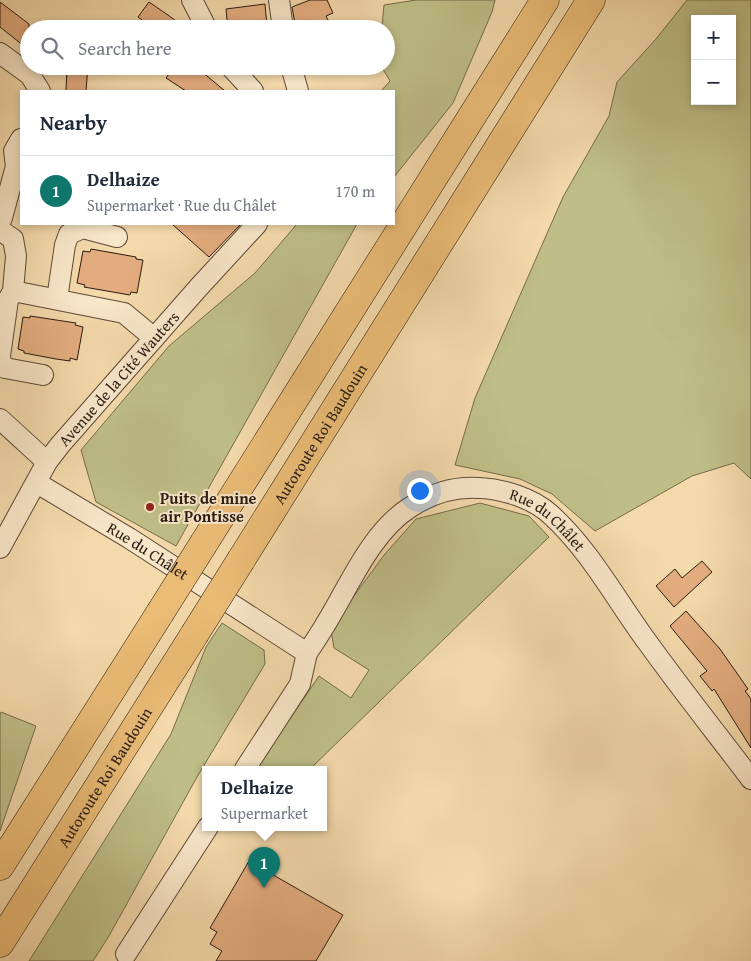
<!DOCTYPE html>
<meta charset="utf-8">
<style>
body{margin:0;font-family:"Gentium Book Plus",serif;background:#f2f2f3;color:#1f2937}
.controls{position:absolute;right:15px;top:15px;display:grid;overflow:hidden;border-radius:0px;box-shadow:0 2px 8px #0003}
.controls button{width:45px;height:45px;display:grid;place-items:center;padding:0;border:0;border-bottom:1px solid #e0e1e3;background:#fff;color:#1f2937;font:25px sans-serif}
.you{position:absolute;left:419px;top:490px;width:18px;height:18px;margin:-12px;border:4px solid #fff;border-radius:50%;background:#1a73e8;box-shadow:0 0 0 8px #1a73e833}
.badge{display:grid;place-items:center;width:32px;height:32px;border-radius:50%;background:#0f766e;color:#fff;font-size:16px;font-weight:700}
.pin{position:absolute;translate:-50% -41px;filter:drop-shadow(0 1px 2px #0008)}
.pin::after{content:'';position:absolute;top:26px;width:18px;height:15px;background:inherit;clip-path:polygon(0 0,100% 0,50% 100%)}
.popup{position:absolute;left:202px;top:766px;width:125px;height:65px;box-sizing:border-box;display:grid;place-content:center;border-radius:0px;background:#fff;filter:drop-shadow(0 1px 4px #0005);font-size:16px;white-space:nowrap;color:#747a83}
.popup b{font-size:19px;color:#1f2937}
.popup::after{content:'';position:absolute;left:50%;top:100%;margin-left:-10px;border:10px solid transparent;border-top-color:#fff}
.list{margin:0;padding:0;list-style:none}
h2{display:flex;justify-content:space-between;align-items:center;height:65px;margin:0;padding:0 20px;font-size:21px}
h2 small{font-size:16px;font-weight:400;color:#747a83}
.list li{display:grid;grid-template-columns:32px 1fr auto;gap:15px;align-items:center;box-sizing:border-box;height:70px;padding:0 20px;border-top:1px solid #e0e1e3}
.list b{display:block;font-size:19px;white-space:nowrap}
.list p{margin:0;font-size:16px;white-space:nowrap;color:#747a83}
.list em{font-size:16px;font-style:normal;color:#747a83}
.icon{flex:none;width:28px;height:28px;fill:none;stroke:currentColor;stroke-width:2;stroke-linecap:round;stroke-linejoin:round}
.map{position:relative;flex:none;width:751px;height:961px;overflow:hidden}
.search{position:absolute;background:#fff;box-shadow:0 2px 8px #0003;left:20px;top:20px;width:375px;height:55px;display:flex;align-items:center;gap:12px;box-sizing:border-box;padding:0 18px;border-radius:28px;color:#747a83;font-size:19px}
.panel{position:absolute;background:#fff;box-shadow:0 2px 8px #0003;left:20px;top:90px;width:375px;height:135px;border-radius:0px}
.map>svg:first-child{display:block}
.green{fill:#bfbe87;stroke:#746c4c;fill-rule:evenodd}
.building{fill:#e4ad7f;stroke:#291b12}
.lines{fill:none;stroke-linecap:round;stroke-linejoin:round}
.minor-casing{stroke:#5c4a38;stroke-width:22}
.highway-casing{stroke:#291b12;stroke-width:29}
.minor{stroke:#f8e6c8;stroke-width:20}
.highway{stroke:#eabc76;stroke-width:28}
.highway-bridge-casing{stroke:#291b12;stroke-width:29;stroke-linecap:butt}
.highway-bridge{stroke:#eabc76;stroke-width:28}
.poi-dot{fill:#8f2418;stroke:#f8e6c8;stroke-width:2}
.labels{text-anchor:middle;stroke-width:4;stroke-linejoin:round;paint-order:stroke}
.street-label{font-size:16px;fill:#291b12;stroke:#f8e6c8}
.poi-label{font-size:16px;font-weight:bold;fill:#291b12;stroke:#f8e6c8;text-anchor:start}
</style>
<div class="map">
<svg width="751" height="961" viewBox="0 0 751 961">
<rect width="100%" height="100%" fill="#f4d9ab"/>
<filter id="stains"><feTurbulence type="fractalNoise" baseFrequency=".004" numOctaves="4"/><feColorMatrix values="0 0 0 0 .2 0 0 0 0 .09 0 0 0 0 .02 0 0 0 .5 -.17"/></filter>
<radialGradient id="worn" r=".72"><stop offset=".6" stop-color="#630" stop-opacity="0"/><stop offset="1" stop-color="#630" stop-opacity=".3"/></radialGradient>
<path class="green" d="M 416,0 L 495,0 L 492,12 L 453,103 L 394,177 L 394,91 L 381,91 L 390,81 L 381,66 L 386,66 L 386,47 L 389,44 L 386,37 L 386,29 L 383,29 L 382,26 L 384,5 Z
M 687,0 L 751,0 L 751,479 L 734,463 L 692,476 L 595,531 L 552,494 L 520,479 L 455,465 L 475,398 L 563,197 L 609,116 L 617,82 L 656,39 ZM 695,19 L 732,19 L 732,101 L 695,101 Z
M 297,224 L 357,224 L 176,546 L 96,502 L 81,450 L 169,346 L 255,273 Z
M 480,503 L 529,516 L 549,537 L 310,769 L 256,769 L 319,676 L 351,698 L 369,670 L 334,648 L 331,631 L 340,615 L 384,555 L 416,519 Z
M 222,623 L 264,650 L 265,664 L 197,777 L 109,936 L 93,961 L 29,961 L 171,734 L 206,647 Z
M 1,712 L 36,726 L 0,831 L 0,715 Z"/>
<path class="building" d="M 310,0 L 327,0 L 333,13 L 326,16 L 329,22 L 313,29 L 296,29 L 292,7 Z
M 0,2 L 29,24 L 29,50 L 0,27 Z
M 149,2 L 168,15 L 187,29 L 154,29 L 138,17 Z
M 265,4 L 267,27 L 228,29 L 226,9 Z
M 67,66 L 88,66 L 86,91 L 66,91 Z
M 175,66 L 195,66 L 225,91 L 186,91 L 166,78 Z
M 172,224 L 241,224 L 209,257 Z
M 91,249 L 136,257 L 136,259 L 143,260 L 137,293 L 131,292 L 130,295 L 84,287 L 85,285 L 77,283 L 83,251 L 90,252 Z
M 30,316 L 76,323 L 75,325 L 83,327 L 77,360 L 70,358 L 70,361 L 56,359 L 24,353 L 24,351 L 18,349 L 23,317 L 30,318 Z
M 702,561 L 712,572 L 674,607 L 656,586 L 675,569 L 682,578 Z
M 686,611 L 720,649 L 748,689 L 745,691 L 751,699 L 751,748 L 714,689 L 712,691 L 700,676 L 707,671 L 670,626 Z
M 249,861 L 343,915 L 316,961 L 216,961 L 222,951 L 210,944 L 217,932 L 210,928 Z"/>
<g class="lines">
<g class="minor-casing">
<g id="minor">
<path d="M 192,0 L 207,29"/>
<path d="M 279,0 L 283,29"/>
<path d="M 0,53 L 30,75 L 40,91"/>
<path d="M 230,66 L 253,91"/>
<path d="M 291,66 L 298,91"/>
<path d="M 0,221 L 2,218 L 16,166 L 14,151 L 21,139"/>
<path d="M 0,230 L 13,239 L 16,256 L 13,291 L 124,313 L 154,338"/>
<path d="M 57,299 L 65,245 L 69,234 L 83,228 L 117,237"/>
<path d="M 0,356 L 8,300 L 13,291"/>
<path d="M 0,360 L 5,368 L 43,375"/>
<path d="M 0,419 L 47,462"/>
<path id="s1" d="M 37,483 L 129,538 L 307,653 C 319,636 329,619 339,601 C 357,569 377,529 409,508 C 430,494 455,486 480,488 C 503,489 532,498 550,514 C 590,550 616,600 648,643 C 681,689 717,734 751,779"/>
<path id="s2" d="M 0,548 L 47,462 L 60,445 L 199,287 L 257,224"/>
<path d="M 245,769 L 300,684 L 307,653"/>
<path d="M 126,954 L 208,827"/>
</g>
</g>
<g class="highway-casing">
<g id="highway">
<path d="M 204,543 L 545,0"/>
<path id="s3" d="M 241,560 L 591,0"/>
<path d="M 0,866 L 160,613"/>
<path id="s4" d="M 0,943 L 194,635"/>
</g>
</g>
<use href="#minor" class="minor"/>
<use href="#highway" class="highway"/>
<g class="highway-bridge-casing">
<path id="highway-bridge" d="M 160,613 L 204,543
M 194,635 L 241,560"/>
</g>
<use href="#highway-bridge" class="highway-bridge"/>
</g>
<circle class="poi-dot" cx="150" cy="507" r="5"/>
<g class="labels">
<g class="street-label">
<text dy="6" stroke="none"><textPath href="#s2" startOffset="208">Avenue de la Cité Wauters</textPath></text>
<text dy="6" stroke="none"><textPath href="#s3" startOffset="149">Autoroute Roi Baudouin</textPath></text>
<text dy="6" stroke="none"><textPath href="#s1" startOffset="650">Rue du Châlet</textPath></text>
<text dy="6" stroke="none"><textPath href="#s1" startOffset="130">Rue du Châlet</textPath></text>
<text dy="6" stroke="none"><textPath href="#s4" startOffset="196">Autoroute Roi Baudouin</textPath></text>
</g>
<g class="poi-label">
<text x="160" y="504">Puits de mine<tspan x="160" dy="18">air Pontisse</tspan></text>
</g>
</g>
<rect width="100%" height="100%" filter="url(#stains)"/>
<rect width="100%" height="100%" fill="url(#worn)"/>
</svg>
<div class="controls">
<button>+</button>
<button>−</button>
</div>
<div class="you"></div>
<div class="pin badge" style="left:264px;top:888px">1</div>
<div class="popup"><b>Delhaize</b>Supermarket</div>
<div class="search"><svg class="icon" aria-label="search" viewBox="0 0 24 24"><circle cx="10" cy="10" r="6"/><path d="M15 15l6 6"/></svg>Search here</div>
<section class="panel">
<h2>Nearby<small></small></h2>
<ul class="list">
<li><span class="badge">1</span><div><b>Delhaize</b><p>Supermarket · Rue du Châlet</p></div><em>170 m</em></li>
</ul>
</section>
</div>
